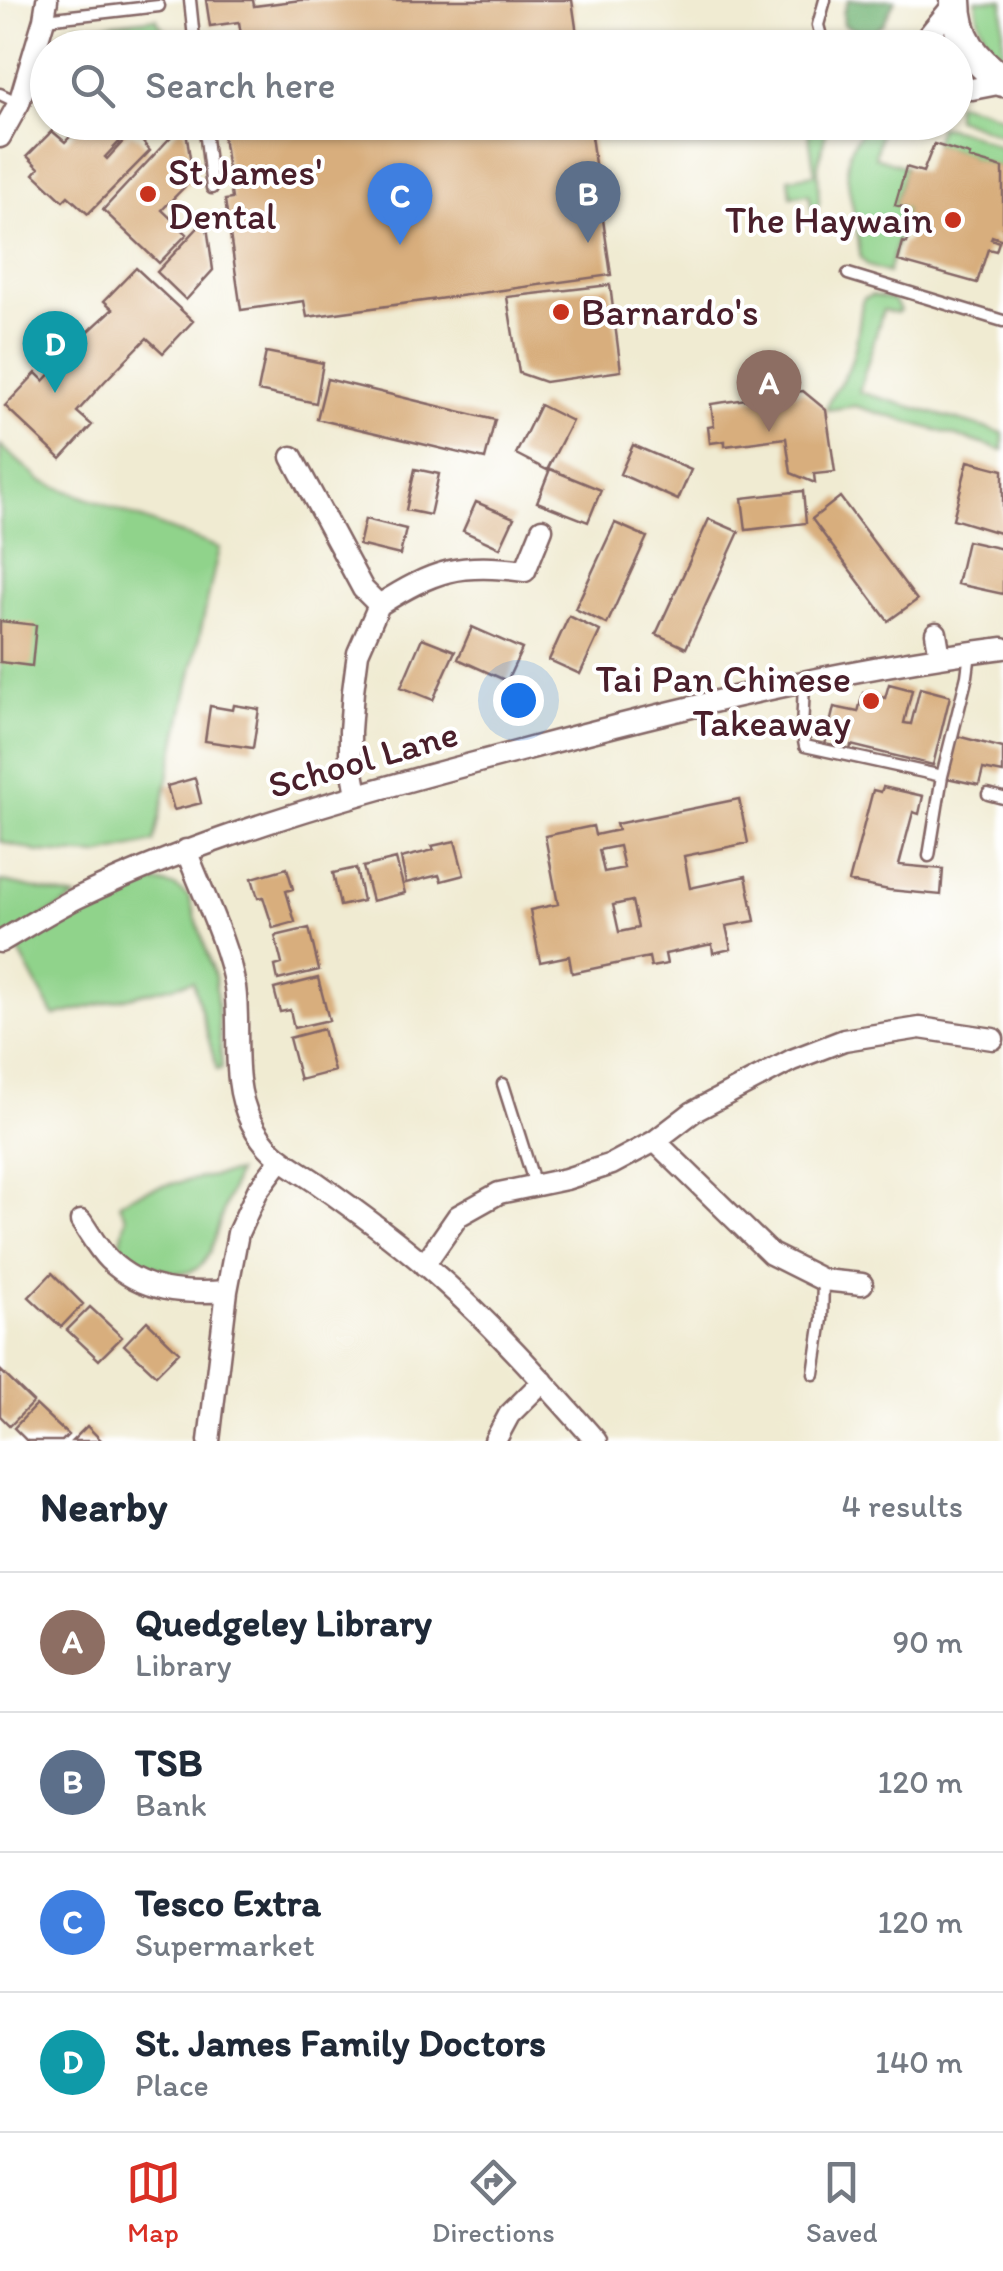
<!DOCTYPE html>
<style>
body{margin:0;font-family:Itim,sans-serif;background:#f2f2f3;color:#1f2937}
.you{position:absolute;left:518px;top:700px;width:35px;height:35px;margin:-25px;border:8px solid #fff;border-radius:50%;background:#1a73e8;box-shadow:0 0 0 15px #1a73e833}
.badge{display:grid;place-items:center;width:65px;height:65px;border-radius:50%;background:#d93025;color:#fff;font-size:32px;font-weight:700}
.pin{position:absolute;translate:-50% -82px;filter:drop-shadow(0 2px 5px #0008)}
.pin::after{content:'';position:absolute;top:52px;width:35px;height:30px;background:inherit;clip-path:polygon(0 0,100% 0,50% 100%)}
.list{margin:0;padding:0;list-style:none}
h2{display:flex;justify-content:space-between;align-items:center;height:130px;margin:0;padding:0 40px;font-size:42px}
h2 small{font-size:32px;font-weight:400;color:#747a83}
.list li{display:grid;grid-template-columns:65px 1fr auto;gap:30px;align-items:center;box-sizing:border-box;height:140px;padding:0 40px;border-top:2px solid #e0e1e3}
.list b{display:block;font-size:38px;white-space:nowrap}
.list p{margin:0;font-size:32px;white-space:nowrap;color:#747a83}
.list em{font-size:32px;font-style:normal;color:#747a83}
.icon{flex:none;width:55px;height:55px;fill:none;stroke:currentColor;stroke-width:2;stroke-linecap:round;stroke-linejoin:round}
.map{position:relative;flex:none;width:1003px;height:1441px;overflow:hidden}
.search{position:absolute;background:#fff;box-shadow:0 2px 8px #0004;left:30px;right:30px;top:30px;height:110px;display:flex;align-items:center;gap:25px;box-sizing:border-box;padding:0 35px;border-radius:55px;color:#747a83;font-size:38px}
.sheet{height:690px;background:#fff}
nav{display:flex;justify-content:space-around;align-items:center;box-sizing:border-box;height:140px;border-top:2px solid #e0e1e3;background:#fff;font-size:28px;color:#747a83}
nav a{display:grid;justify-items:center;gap:5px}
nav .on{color:#d93025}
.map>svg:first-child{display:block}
.green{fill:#90d38b;stroke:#6d795b;stroke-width:2.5}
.forest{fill:#74b577;stroke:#5f6a51;stroke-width:2.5}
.building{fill:#d8ae7d;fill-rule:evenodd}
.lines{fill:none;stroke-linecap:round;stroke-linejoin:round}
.service-casing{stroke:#846665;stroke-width:15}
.minor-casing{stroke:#846665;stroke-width:25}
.secondary-casing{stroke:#846665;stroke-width:35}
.service{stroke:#fff;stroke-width:10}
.minor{stroke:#fff;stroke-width:20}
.secondary{stroke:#fff;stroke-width:30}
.poi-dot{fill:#c8321e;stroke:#fff;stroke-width:4}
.labels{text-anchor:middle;stroke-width:8;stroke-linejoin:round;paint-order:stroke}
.poi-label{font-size:38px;fill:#4a1f2b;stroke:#fff;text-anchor:start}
.street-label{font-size:38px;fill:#4a1f2b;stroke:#fff}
</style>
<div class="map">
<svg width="1003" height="1441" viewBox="0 0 1003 1441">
<rect width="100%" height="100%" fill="#fff"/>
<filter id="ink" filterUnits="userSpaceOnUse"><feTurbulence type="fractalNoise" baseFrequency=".01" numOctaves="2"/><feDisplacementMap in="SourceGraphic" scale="20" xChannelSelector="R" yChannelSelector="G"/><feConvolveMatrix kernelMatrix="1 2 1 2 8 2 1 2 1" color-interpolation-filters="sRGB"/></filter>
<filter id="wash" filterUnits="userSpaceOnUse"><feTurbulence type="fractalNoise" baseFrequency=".0048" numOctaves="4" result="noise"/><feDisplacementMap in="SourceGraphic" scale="40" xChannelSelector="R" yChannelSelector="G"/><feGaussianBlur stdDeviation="2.25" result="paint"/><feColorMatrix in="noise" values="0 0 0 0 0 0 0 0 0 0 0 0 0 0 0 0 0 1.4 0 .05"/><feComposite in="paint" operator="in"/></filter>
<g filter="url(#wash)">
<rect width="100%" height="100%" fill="#f0ebd2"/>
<path class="green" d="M 976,0 L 1003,0 L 1003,58 C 985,41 977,24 976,0 Z
M 157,18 L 158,23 L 168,33 L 170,47 L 70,47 L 77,24 L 93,26 Z
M 956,103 L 981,109 L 1003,117 L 1003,136 L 956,118 Z
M 807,123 L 828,123 L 818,165 L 819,203 L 815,213 L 812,211 L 809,194 L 791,196 L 789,178 L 815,174 Z
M 869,123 L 883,123 L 875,157 L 906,167 L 895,204 L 907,208 L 888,273 L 868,266 L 861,258 C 858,245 858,232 855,219 C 848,180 837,155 869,123 Z
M 939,127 C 960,128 984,139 1003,149 L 1003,168 L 969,158 L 969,155 L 934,144 Z
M 872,295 L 894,300 L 900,310 L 897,313 L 883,310 L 859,392 L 1003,433 L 1003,450 L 855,406 L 826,410 C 829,394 843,383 849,367 C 857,347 859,324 862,302 L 864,298 Z
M 0,445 L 41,481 L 219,548 L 154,842 L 98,855 L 38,852 L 0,841 Z
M 0,881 L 76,898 L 0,942 Z
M 144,883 L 161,883 L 176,887 L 189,897 L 215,977 L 222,1068 L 217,1070 L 193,981 L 54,1016 L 16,946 L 127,889 Z
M 237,1172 C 232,1187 226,1202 221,1218 C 210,1252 206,1284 161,1269 C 145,1264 130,1260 120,1246 L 126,1217 L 119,1204 C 138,1186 209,1177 237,1172 Z"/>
<path class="forest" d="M 848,0 L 895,0 L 883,24 L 873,31 L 853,29 L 844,25 L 843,13 Z"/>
<g id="blocks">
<path class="building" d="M 206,0 L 253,0 L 254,6 L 301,0 L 572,0 L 579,48 L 243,48 L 239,22 L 210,26 Z
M 84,122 L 138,122 L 105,157 L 107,159 L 131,133 L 136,137 L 138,136 L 150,151 L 88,214 L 68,196 L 63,201 L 34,174 L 39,168 L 27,156 L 52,131 L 65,142 Z
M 221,122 L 589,122 L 611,275 L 307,317 L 304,301 L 241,310 L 225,200 L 232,199 Z
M 181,126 L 186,131 L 193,178 L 162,210 L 187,234 L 159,263 L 103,210 Z
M 934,144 L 970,155 L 969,158 L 1003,168 L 1003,240 L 992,236 L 991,239 L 999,242 L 996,251 L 988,249 L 977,283 L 898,261 L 903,242 L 907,243 L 910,234 L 901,231 L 907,208 L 895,205 L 906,167 L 923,172 Z
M 206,219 L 213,270 L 186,300 L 157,272 Z
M 136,268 L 193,321 L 163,353 L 147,338 L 105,381 L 77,412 L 92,425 L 61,459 L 5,406 L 36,373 L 44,381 L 57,367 L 55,364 L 70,348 L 76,354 L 84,347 L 78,341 L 113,309 L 104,301 Z
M 610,285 L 621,371 L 545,382 L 519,373 L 507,297 Z
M 266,352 L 323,363 L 316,403 L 258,391 Z
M 327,379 L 495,420 L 485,459 L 317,419 Z
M 803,391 L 826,410 L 835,472 L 814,474 L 815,483 L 791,473 L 786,438 L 725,446 L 725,441 L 710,443 L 708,427 L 714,426 L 711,404 Z
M 540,405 L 572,421 L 547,470 L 516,454 Z
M 633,445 L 691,470 L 678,500 L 620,474 Z
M 968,461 L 1003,470 L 1003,534 L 953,519 Z
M 415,469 L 439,474 L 430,515 L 406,510 Z
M 550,469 L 601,490 L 588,522 L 537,502 Z
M 803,491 L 806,523 L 746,530 L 742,498 Z
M 840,497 L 917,600 L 888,621 L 812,519 Z
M 476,502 L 514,518 L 500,548 L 463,531 Z
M 365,519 L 406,529 L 400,555 L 359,545 Z
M 709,519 L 739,532 L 686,648 L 656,634 Z
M 615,523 L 647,537 L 607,624 L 575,609 Z
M 967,541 L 1003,549 L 1003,594 L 957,584 Z
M 569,616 L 600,631 L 580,674 L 549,660 Z
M 0,621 L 36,625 L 32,666 L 0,662 Z
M 472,627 L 522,649 L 507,681 L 458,659 Z
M 422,638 L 455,651 L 433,700 L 401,687 Z
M 889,684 L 912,690 L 904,723 L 911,724 L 920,688 L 950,696 L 933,765 L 851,745 L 850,751 L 825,745 L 834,707 L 858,712 L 863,693 L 885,698 Z
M 234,705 L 259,709 L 253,748 L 205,741 L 210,706 L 233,710 Z
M 957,736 L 1003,748 L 1003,773 L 983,769 L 979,785 L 947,778 Z
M 195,778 L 201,803 L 174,810 L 167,786 Z
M 883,787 L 923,796 L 919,814 L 913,812 L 899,865 L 943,869 L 941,895 L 889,890 L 849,882 L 873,790 L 881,792 Z
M 739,799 L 748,843 L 684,856 L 690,888 L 746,876 L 755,921 L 726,926 L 731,949 L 713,953 L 712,944 L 665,954 L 667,964 L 651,967 L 649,957 L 572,973 L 569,956 L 540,962 L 530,910 L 558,904 L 545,836 L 593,826 L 595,835 L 618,830 L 616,824 ZM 619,846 L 624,868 L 604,872 L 599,850 ZM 632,901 L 638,928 L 619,932 L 613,905 Z
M 455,841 L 464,875 L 441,881 L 439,875 L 406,883 L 401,858 L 434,850 L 432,846 Z
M 396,859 L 405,893 L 372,901 L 363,867 Z
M 287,868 L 293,889 L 286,891 L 295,922 L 273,928 L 263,897 L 258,898 L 252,878 Z
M 356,868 L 363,901 L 340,906 L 333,873 Z
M 309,928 L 319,970 L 278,980 L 275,966 L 282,964 L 275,936 Z
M 318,978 L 329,1020 L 294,1028 L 290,1010 L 280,1012 L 274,989 Z
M 323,1029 L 334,1071 L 300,1080 L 289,1038 Z
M 52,1273 L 83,1304 L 61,1327 L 29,1297 Z
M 90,1307 L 122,1337 L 99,1360 L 67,1330 Z
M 147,1321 L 179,1352 L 156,1375 L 124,1345 Z
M 0,1370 L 33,1402 L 10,1426 L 0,1416 Z
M 36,1405 L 68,1435 L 62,1441 L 27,1441 L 14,1428 Z
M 87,1426 L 102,1441 L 72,1441 Z"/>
</g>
</g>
<g filter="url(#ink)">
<use href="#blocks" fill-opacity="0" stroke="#846665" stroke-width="2.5"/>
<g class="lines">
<g class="service-casing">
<path id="service" d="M 190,0 L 195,48
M 45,19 L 159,6
M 824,48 L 818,25 L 825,0
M 0,94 L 19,103
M 204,122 L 212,188
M 848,274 L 1003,321
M 804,683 L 802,731 L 805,746 L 942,776
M 988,794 L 1003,798
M 929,856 L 942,776 L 967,676 L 970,653
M 503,1084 L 535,1185
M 814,1374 L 822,1319 L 823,1280"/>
</g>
<g class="minor-casing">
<path id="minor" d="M 918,48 L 955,3
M 956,88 L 972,89 L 1003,83
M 0,137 L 19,103 L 44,19 L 47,0
M 292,457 L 363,589 L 379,605 L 358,653 L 353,691 L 350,731 L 350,757 L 357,794
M 379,605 C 434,570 460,562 525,571 L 542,529
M 936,633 L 940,657
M 186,850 C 202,892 228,944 235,987 C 241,1031 230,1081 251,1122 C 268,1156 288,1163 317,1183 C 354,1209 392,1237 426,1266 C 488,1319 543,1381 596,1441
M 0,942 C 26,927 52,910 79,897 C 218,831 367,791 516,752 C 676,709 838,669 1003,648
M 655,1141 L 771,1254 L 823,1280 L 862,1284
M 81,1221 C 90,1234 98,1249 109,1260 C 142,1292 183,1294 227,1291
M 424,1265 L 458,1216 L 499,1193 L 566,1179 L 612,1164 L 655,1141 L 693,1112 L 792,1060 L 844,1040 L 920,1028 L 993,1039
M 209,1441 L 227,1291 L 238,1233 L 258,1190 L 280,1161
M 495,1441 L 509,1415 L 543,1381"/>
</g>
<g class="secondary-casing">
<path id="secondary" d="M 956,0 C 956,39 974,59 1003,81"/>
</g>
<use href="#service" class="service"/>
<use href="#minor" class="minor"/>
<use href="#secondary" class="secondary"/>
</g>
</g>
<g class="poi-dot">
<circle cx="148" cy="194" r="10"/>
<circle cx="953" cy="220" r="10"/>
<circle cx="561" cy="312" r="10"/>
<circle cx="871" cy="701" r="10"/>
</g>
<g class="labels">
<g class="poi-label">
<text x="168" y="185">St James'<tspan x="168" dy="44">Dental</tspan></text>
<text x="933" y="233" text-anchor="end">The Haywain</text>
<text x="581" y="325">Barnardo's</text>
<text x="851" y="692" text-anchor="end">Tai Pan Chinese<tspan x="851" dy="44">Takeaway</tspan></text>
</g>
<g class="street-label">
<text transform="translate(363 759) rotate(-16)" y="13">School Lane</text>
</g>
</g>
</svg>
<div class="you"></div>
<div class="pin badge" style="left:769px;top:432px;background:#8d6e63">A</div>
<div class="pin badge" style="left:588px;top:243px;background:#5c6f8a">B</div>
<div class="pin badge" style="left:400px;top:245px;background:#3f7fe0">C</div>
<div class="pin badge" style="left:55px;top:393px;background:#0f9aa8">D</div>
<div class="search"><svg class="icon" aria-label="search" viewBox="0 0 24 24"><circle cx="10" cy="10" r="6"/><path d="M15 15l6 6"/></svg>Search here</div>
</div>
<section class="sheet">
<h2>Nearby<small>4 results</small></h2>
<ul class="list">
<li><span class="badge" style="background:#8d6e63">A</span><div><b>Quedgeley Library</b><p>Library</p></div><em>90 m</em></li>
<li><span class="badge" style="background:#5c6f8a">B</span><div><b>TSB</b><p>Bank</p></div><em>120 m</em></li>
<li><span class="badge" style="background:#3f7fe0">C</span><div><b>Tesco Extra</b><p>Supermarket</p></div><em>120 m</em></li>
<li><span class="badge" style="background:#0f9aa8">D</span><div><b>St. James Family Doctors</b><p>Place</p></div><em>140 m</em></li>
</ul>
</section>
<nav>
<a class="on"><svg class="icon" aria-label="map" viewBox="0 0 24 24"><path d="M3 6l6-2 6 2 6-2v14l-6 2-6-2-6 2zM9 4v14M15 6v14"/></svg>Map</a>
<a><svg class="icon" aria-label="directions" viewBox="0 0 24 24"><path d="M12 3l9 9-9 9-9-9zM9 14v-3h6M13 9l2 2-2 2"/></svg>Directions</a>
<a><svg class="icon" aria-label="saved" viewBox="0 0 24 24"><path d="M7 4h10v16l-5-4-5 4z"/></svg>Saved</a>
</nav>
